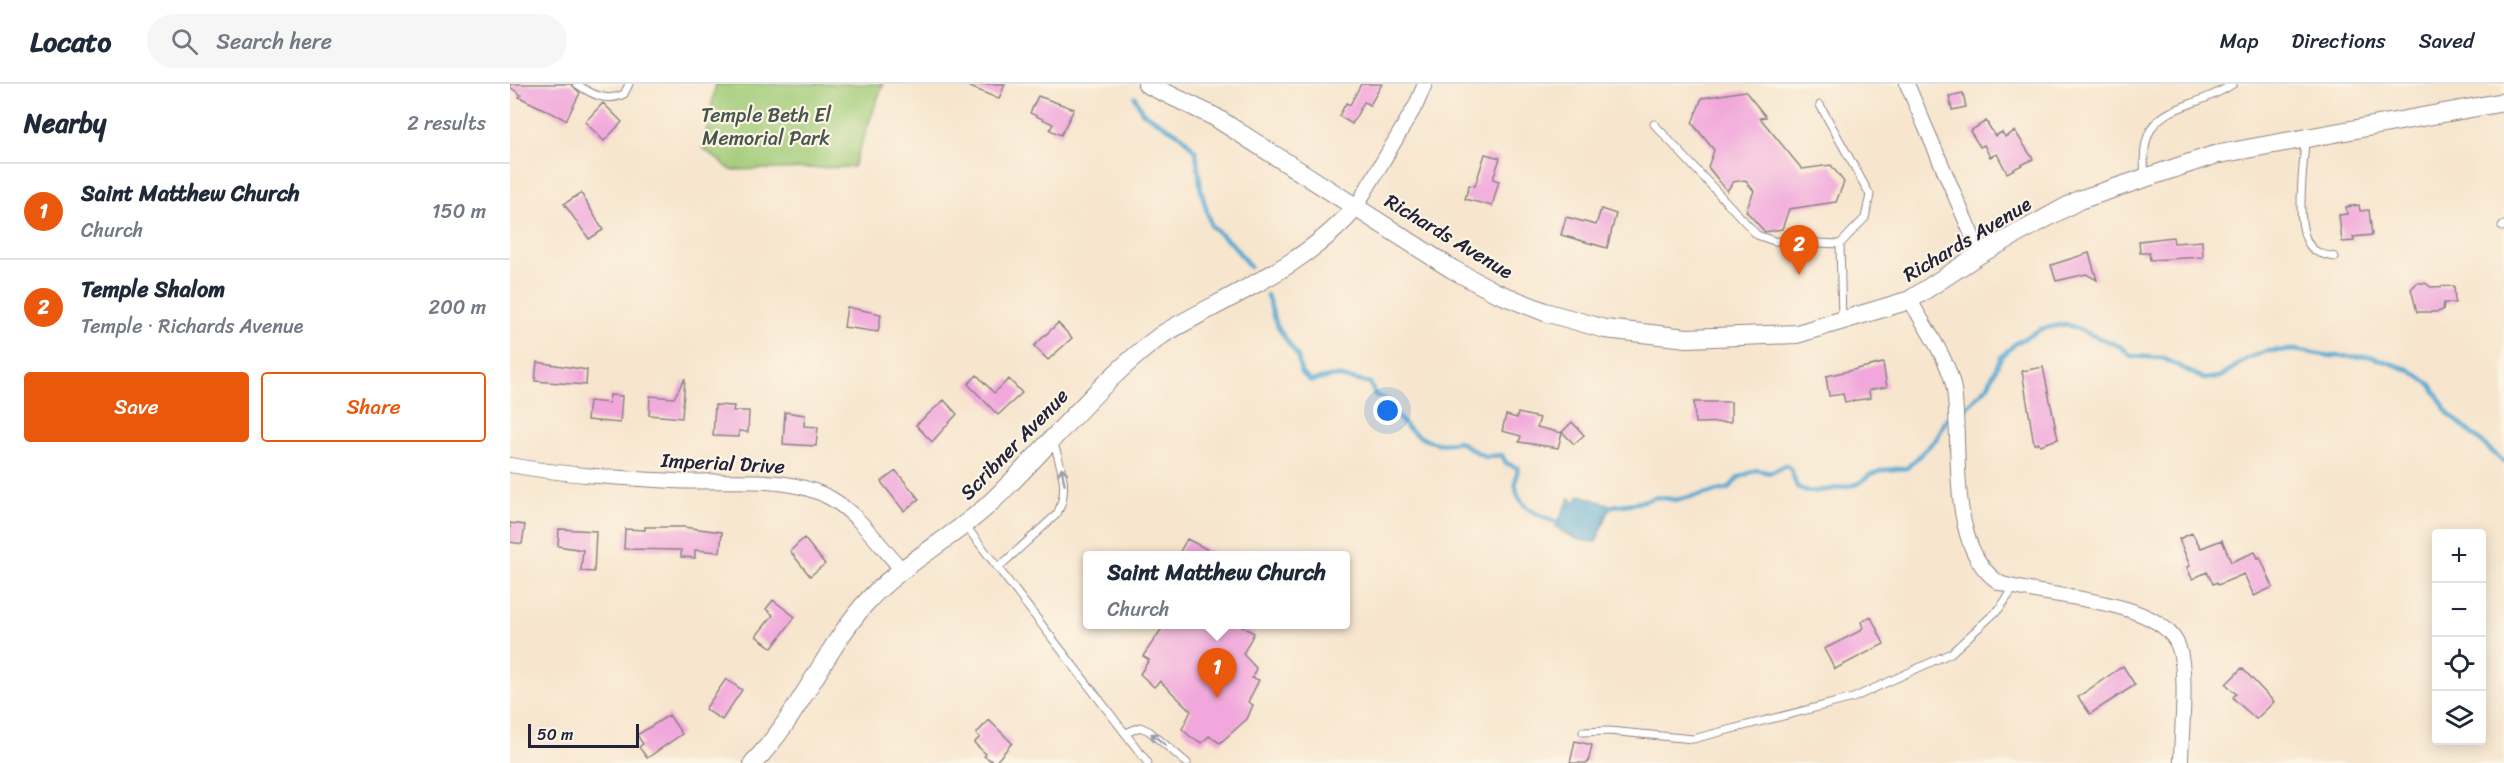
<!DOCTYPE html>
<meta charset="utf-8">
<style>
body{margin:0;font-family:Sriracha,sans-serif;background:#f6f6f7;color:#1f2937}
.controls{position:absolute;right:18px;bottom:18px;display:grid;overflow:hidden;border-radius:6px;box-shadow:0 3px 15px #0003}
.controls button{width:54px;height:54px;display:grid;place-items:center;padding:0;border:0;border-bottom:2px solid #e0e1e3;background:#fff;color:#1f2937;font:30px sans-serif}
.scale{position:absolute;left:18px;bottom:15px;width:111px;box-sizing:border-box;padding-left:6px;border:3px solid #22223b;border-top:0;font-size:16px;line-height:21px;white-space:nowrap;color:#22223b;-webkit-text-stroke:4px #fcf5e5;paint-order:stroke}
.you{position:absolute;left:878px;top:327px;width:21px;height:21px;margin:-15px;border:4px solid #fff;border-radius:50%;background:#1a73e8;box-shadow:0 0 0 9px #1a73e833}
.badge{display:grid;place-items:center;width:39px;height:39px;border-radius:50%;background:#ea580c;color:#fff;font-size:20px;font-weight:700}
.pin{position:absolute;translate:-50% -50px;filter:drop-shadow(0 2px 3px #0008)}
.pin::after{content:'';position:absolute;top:32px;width:21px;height:18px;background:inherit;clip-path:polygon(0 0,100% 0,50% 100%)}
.popup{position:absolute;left:573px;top:467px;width:267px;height:78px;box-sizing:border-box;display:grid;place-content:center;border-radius:6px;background:#fff;filter:drop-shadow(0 2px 4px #0005);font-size:20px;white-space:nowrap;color:#747a83}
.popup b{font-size:22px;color:#1f2937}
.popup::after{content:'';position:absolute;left:50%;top:100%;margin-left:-12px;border:12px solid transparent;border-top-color:#fff}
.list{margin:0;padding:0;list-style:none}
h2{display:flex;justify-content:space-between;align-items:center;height:78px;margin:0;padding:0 24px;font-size:26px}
h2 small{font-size:20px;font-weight:400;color:#747a83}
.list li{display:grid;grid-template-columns:39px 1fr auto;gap:18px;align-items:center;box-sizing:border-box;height:96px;padding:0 24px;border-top:2px solid #e0e1e3}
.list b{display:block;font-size:22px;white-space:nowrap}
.list p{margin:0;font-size:20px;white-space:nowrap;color:#747a83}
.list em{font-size:20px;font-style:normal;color:#747a83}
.actions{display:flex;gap:12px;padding:18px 24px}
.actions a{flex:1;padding:14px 0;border:2px solid #ea580c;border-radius:6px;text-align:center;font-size:21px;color:#ea580c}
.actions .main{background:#ea580c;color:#fff}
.icon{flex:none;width:33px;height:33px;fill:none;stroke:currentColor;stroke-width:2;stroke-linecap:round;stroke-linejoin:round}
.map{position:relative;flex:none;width:1994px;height:679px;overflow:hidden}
header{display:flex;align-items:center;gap:36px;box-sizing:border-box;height:84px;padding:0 30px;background:#fff;border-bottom:2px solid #e0e1e3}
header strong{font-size:28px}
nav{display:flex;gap:33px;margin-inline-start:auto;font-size:21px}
.search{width:420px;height:54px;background:#f6f6f7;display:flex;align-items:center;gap:15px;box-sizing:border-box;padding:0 21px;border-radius:33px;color:#747a83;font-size:22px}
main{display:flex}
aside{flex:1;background:#fff}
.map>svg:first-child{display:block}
.green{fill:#a0cb77;stroke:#617659;stroke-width:1.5}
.water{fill:#56a9d2;stroke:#3c6686;stroke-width:1.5}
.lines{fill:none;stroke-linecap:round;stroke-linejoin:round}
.stream{stroke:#56a9d2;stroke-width:4.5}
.building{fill:#f1a7db}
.service-casing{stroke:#8c8484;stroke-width:9}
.minor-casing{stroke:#8c8484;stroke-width:16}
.tertiary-casing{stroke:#8c8484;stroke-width:20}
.service{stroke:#fff;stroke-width:7}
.minor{stroke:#fff;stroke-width:14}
.tertiary{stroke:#fff;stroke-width:18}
.oneway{stroke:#9c9ca7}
.labels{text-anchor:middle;stroke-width:4.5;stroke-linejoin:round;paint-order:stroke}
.park-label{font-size:20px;fill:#48554d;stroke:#fcf5e5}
.street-label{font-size:20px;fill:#22223b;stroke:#fcf5e5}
</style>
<header>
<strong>Locato</strong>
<div class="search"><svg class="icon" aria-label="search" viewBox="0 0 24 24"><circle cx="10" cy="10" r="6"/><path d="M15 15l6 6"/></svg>Search here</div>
<nav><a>Map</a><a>Directions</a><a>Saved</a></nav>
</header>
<main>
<aside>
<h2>Nearby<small>2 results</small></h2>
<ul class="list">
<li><span class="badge">1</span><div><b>Saint Matthew Church</b><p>Church</p></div><em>150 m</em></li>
<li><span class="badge">2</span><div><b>Temple Shalom</b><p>Temple · Richards Avenue</p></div><em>200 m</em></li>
</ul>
<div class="actions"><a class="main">Save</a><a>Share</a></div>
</aside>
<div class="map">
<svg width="1994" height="679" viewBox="0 0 1994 679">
<rect width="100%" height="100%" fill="#fcf5e5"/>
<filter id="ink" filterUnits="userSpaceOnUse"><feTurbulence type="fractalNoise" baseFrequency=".0167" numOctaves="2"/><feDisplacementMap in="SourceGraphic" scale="12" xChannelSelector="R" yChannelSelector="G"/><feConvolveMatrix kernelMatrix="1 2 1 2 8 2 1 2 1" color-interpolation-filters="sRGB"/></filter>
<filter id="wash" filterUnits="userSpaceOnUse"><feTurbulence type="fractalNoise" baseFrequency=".008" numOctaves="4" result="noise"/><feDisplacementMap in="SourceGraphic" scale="24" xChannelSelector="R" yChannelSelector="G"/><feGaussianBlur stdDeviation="1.35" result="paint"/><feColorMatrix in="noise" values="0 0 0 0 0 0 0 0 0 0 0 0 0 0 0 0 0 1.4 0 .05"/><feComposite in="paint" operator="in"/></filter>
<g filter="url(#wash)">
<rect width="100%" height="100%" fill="#f7e5cd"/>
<path class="green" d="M 206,0 L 373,0 L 343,83 L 221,86 L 193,64 Z"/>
<path class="water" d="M 1070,411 L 1098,420 L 1100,424 L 1086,458 C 1073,458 1055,452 1046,442 L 1060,414 L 1065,418 Z"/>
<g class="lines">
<path class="stream" d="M 625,13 L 632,28 L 672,52 L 686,68 L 691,106 L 701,142 L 723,161 L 740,183
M 757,211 L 767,242 L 788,273 L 791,289 L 801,297 L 825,292 L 860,299 L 865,311 L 879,317 C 889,342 919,368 948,357 L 975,373 L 992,371 L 996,379 L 1008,384 C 1001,409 1010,424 1034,433 C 1041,436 1046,439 1053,437
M 1451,329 L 1478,302 L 1491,273 L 1506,259 L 1531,245 L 1556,240 L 1611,263 L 1621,272 L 1653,274 L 1694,295 L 1710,293 L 1738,274 L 1757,267 L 1784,266 L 1821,272 L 1862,273 L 1900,286 L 1921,301 L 1938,329 L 1994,378
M 1095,423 L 1126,419 L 1147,413 L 1166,416 L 1218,405 L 1228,394 L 1246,386 L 1261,389 L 1276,381 L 1281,386 L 1287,403 L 1300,408 L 1323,405 L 1348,400 L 1361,390 L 1374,386 L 1397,384 L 1427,354 L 1437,334"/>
</g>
<g id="blocks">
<path class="building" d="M 0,0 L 61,0 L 70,9 L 56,36 L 9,13 L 11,11 L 0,3 Z
M 453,0 L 495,0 L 489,15 Z
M 851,0 L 872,0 L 860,21 L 854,18 L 842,40 L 829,32 L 836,19 L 840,21 Z
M 1235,7 L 1256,33 L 1250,34 L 1292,85 L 1321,81 L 1334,98 L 1326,118 L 1279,125 L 1272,145 L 1255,148 L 1236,127 L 1244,107 L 1235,96 L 1223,98 L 1217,107 L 1198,83 L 1204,66 L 1182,39 L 1192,14 Z
M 1453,9 L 1456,23 L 1442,26 L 1439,12 Z
M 528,12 L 564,25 L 551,51 L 540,46 L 543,40 L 520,29 Z
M 93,19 L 112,38 L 94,57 L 75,38 Z
M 1476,37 L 1485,52 L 1492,48 L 1495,53 L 1505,47 L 1523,75 L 1497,89 L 1487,70 L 1480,73 L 1474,61 L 1470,63 L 1460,47 Z
M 975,70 L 990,74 L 983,95 L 989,97 L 982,122 L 955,115 L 959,101 L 965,102 Z
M 71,109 L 93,146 L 79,155 L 54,120 Z
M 1849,121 L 1850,127 L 1859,126 L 1862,151 L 1843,153 L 1844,157 L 1832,158 L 1829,131 L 1837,130 L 1836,123 Z
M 1091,125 L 1106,130 L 1097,164 L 1051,151 L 1056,133 L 1086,141 Z
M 1663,153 L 1664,159 L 1692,157 L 1693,173 L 1640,176 L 1639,169 L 1630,169 L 1629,157 Z
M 1579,169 L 1587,196 L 1576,190 L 1546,197 L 1541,181 Z
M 1907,199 L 1915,199 L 1921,203 L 1944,202 L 1945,219 L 1934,219 L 1933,226 L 1928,228 L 1907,228 L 1901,205 Z
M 337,223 L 371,230 L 368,248 L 334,243 Z
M 548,239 L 562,254 L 538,276 L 524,262 Z
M 27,278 L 77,286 L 76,301 L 25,297 Z
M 1373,279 L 1377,303 L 1359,306 L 1360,314 L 1335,318 L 1333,310 L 1319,312 L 1316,292 Z
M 1533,283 L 1548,355 L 1530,361 L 1529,359 L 1524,360 L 1512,287 Z
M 467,291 L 484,309 L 499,295 L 512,309 L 488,331 L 458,300 Z
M 175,294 L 172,334 L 139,331 L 140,312 L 164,314 Z
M 100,311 L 112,312 L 110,339 L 77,336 L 79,317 L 99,319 Z
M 434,316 L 447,330 L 422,358 L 406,341 Z
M 1184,318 L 1221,318 L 1221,338 L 1185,339 Z
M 205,321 L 224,322 L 223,327 L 239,327 L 238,348 L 229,347 L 229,353 L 203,352 Z
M 275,328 L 295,331 L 294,342 L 308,343 L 306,362 L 273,360 Z
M 1008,329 L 1030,334 L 1027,343 L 1052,349 L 1048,364 L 1009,358 L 1011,352 L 992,347 L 996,331 L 1007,334 Z
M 1062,338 L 1074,351 L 1064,360 L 1052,348 Z
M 386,387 L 409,415 L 394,427 L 371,398 Z
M 0,439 L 15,441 L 12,460 L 0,458 Z
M 135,443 L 173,443 L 212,448 L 210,468 L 185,466 L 185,474 L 171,473 L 171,466 L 114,465 L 115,445 L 135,446 Z
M 49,445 L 86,447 L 84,488 L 71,487 L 73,466 L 48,462 Z
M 1682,449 L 1691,464 L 1712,456 L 1721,478 L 1745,468 L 1748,474 L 1750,473 L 1763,503 L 1744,512 L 1734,490 L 1708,501 L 1707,498 L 1703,500 L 1697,488 L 1682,495 L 1677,483 L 1680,482 L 1669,455 Z
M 294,454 L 315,480 L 300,492 L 280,467 Z
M 677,455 L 708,471 L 668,471 Z
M 263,516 L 285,533 L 262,564 L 246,552 L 263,531 L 256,525 Z
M 1361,533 L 1374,560 L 1325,585 L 1314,565 L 1350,547 L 1353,543 L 1351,538 Z
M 655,540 L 728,540 L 744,549 L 733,570 L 746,584 L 742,594 L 749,596 L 738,618 L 743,621 L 737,635 L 710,659 L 699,652 L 692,659 L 681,653 L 672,645 L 681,627 L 650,597 L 644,603 L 630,590 L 639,576 L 633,572 Z
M 1613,582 L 1625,601 L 1580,630 L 1568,613 Z
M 1732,584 L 1764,618 L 1746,635 L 1725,616 L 1723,613 L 1726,610 L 1716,600 Z
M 216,595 L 232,606 L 212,636 L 195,625 Z
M 159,631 L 172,650 L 137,674 L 129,663 L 133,660 L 127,651 Z
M 479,636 L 502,659 L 485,679 L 474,672 L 476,670 L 464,659 L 470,653 L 466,650 Z
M 1065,657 L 1082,661 L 1078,679 L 1060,679 Z"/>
</g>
</g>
<g filter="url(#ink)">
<use href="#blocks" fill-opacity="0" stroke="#8c8484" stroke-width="1.5"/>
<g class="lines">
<g class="service-casing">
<path id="service" d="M 67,0 C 81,10 97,19 114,10 L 119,0
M 1310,21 L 1360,111 L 1355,134 L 1330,160
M 1144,40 L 1247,151 L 1264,157 L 1330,160 L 1332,236
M 1795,56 C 1794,83 1784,140 1800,162 C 1806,170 1816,171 1825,173
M 1635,94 C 1627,15 1673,33 1723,0
M 1992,143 L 1994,141
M 455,441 L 638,679
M 488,484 L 547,430 C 560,405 551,382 543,357
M 1073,648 L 1099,647 L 1183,655 L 1343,614 L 1441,569 L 1489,525 L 1504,504
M 616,649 L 630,643 L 639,647 L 677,679"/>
</g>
<g class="minor-casing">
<path id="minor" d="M 1397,0 L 1470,170
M 846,123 L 906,21 L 915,0
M 1400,216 C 1414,242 1440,277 1444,306 C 1452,360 1436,466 1490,499 C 1535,515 1652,513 1669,564 C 1678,592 1671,648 1671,679
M 0,381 C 54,391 109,394 164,397 C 214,400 277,389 322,415 C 350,432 371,463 393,487"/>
</g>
<g class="tertiary-casing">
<path id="tertiary" d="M 637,0 L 705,33 L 942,185 L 985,208 L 1035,228 L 1095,245 L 1177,254 L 1287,250 L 1400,216 L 1470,170 L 1569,116 L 1704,71 L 1994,18
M 243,679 C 288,633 312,571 353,522 C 387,482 438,458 477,422 C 537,366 586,299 653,250 C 718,212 796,182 846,123"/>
</g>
<use href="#service" class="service"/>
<use href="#minor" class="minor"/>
<use href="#tertiary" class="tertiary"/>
</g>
<defs><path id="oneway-shaft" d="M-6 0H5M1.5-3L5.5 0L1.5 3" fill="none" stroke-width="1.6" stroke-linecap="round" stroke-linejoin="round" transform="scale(1.5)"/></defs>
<g class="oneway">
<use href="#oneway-shaft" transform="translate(553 392) rotate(-100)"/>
<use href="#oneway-shaft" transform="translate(648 655) rotate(-141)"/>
</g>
</g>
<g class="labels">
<g class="park-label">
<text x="256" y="38">Temple Beth El<tspan x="256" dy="23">Memorial Park</tspan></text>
</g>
<g class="street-label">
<text transform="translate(939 152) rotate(31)" y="7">Richards Avenue</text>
<text transform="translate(1457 155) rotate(-31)" y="7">Richards Avenue</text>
<text transform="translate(504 360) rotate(-46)" y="7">Scribner Avenue</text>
<text transform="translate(213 379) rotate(3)" y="7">Imperial Drive</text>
</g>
</g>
</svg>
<div class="controls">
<button>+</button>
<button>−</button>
<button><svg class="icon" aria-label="locate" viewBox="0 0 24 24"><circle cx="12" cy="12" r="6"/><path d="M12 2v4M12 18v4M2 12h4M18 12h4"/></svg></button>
<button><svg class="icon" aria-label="layers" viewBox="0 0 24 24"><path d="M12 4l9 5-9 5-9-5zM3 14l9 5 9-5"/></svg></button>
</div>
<div class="scale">50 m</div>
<div class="you"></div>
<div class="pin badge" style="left:707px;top:614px">1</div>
<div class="popup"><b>Saint Matthew Church</b>Church</div>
<div class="pin badge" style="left:1289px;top:191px">2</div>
</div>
</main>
